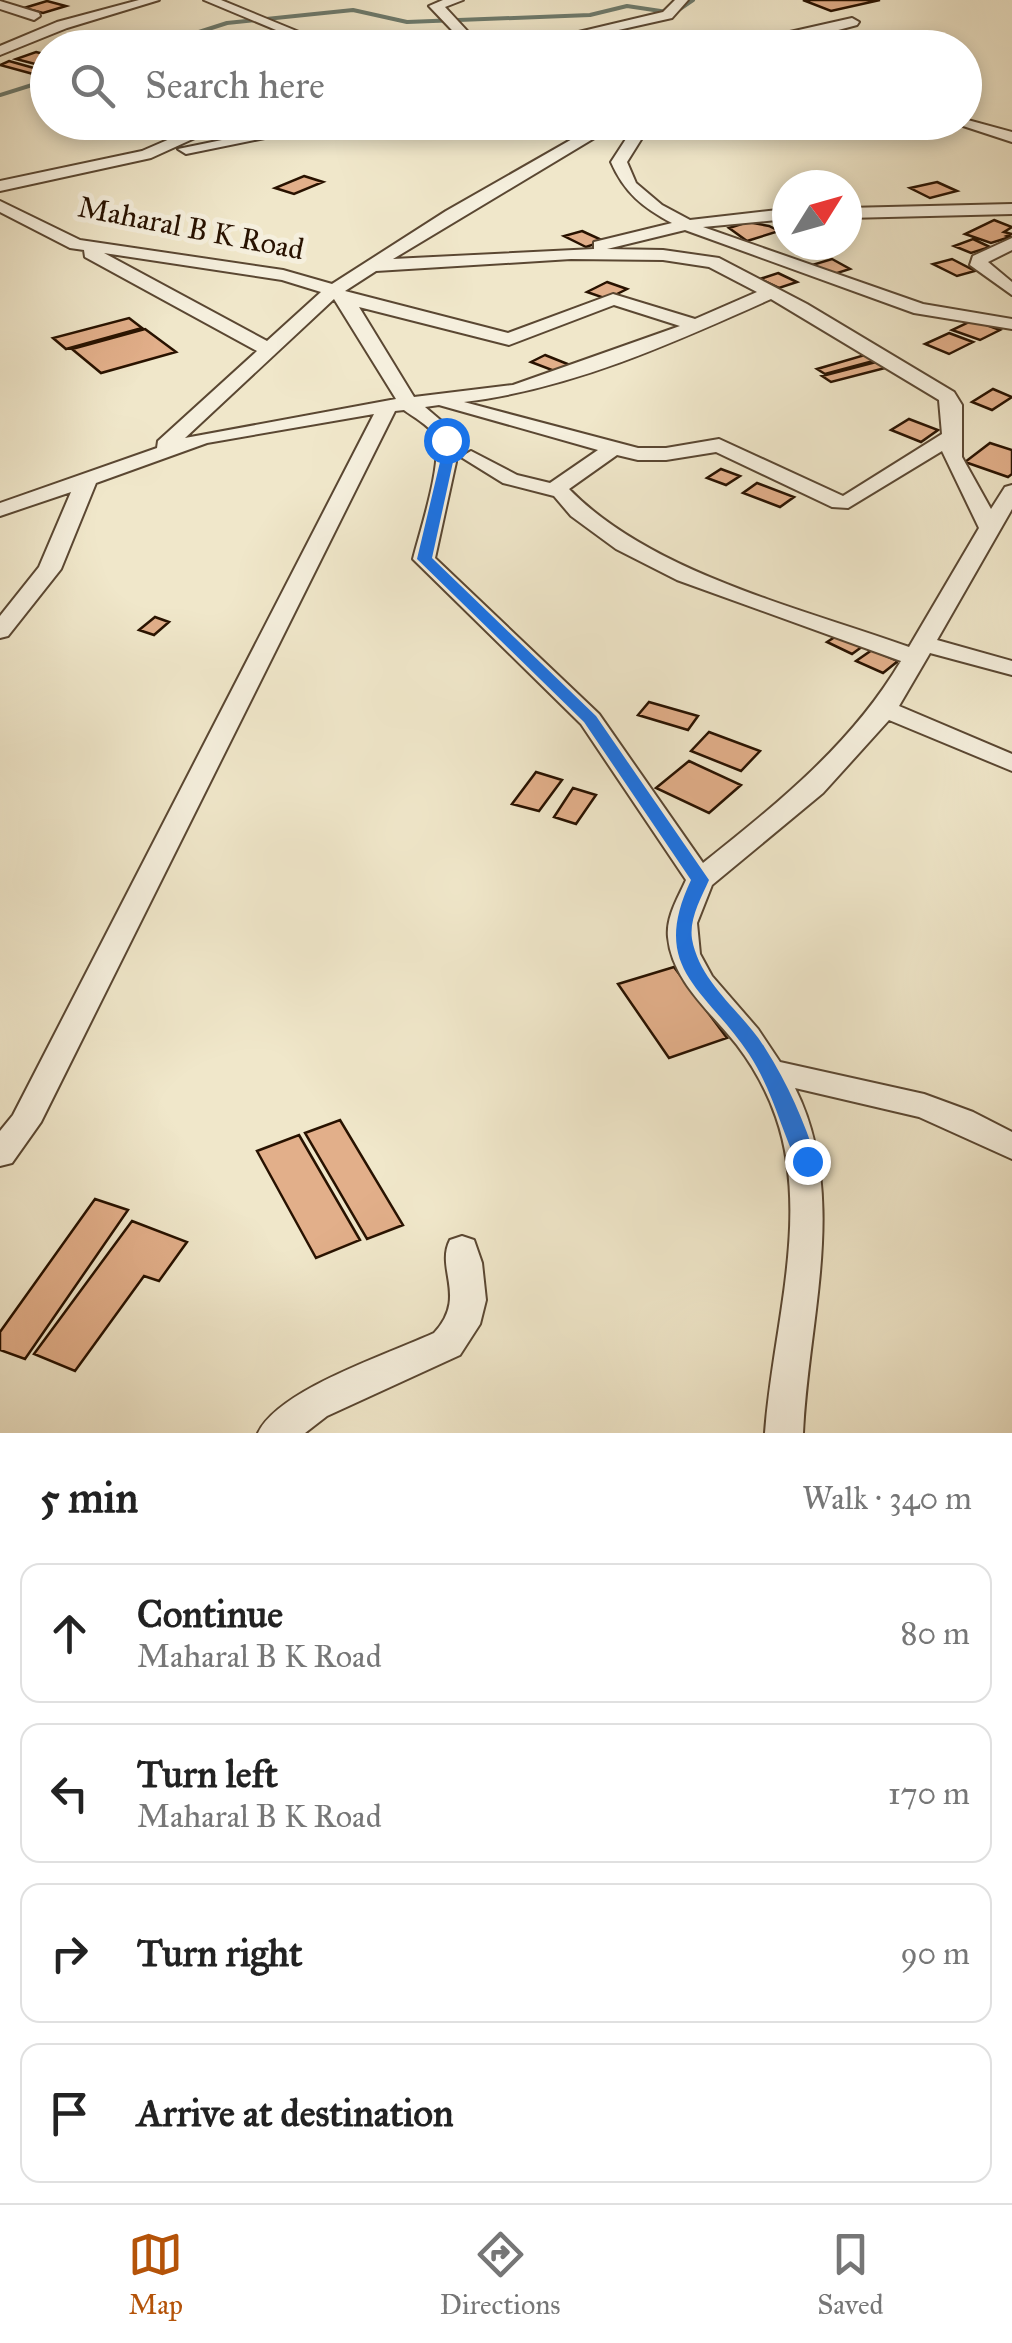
<!DOCTYPE html>
<meta charset="utf-8">
<style>
body{margin:0;font-family:"IM FELL Great Primer",serif;background:#f6f6f6;color:#222}
.compass{position:absolute;left:772px;top:170px;width:90px;height:90px;border-radius:50%;background:#fff;box-shadow:0 5px 15px #0003;rotate:53deg}
.stop{position:absolute;width:30px;height:30px;margin:-22px;border:8px solid #1a73e8;border-radius:50%;background:#fff}
.stop.end{background:#1a73e8;border-color:#fff;box-shadow:0 2px 10px #0008}
.list{margin:0;padding:0;list-style:none}
h2{display:flex;justify-content:space-between;align-items:center;height:130px;margin:0;padding:0 40px;font-size:42px}
h2 small{font-size:32px;font-weight:400;color:#767676}
.list li{display:grid;grid-template-columns:65px 1fr auto;gap:30px;align-items:center;box-sizing:border-box;height:140px;margin:0 20px 20px;padding:0 20px;border:2px solid #e0e0e0;border-radius:20px}
.list b{display:block;font-size:38px;white-space:nowrap}
.list p{margin:0;font-size:32px;white-space:nowrap;color:#767676}
.list em{font-size:32px;font-style:normal;color:#767676}
.icon{flex:none;width:55px;height:55px;fill:none;stroke:currentColor;stroke-width:2;stroke-linecap:round;stroke-linejoin:round}
.map{position:relative;flex:none;width:1012px;height:1433px;overflow:hidden}
.search{position:absolute;background:#fff;box-shadow:0 5px 15px #0003;left:30px;right:30px;top:30px;height:110px;display:flex;align-items:center;gap:25px;box-sizing:border-box;padding:0 35px;border-radius:55px;color:#767676;font-size:38px}
.sheet{height:770px;background:#fff}
nav{display:flex;justify-content:space-around;align-items:center;box-sizing:border-box;height:140px;border-top:2px solid #e0e0e0;background:#fff;font-size:28px;color:#767676}
nav a{display:grid;justify-items:center;gap:5px}
nav .on{color:#b45309}
.map>svg:first-child{display:block}
.lines{fill:none;stroke-linecap:round;stroke-linejoin:round}
.stream{stroke:#6c7a6d;stroke-width:4}
.building{fill:#e2af8a;stroke:#281200;stroke-width:2.5}
.minor-casing{stroke:#5a4732;stroke-width:4}
.minor{fill:#f5efdd;fill-rule:evenodd}
.route{fill:#1a73e8}
.labels{text-anchor:middle;stroke-width:10;stroke-linejoin:round;paint-order:stroke}
.street-label{font-size:30px;fill:#281200;stroke:#f5efdd}
</style>
<div class="map">
<svg width="1012" height="1433" viewBox="0 0 1012 1433">
<rect width="100%" height="100%" fill="#f0e7ca"/>
<filter id="stains"><feTurbulence type="fractalNoise" baseFrequency=".002" numOctaves="4"/><feColorMatrix values="0 0 0 0 .2 0 0 0 0 .09 0 0 0 0 .02 0 0 0 .5 -.17"/></filter>
<radialGradient id="worn" r=".72"><stop offset=".6" stop-color="#630" stop-opacity="0"/><stop offset="1" stop-color="#630" stop-opacity=".3"/></radialGradient>
<g class="lines">
<path class="stream" d="M 149,48 L 227,23 L 353,10 L 407,22 L 590,15 L 627,6 L 674,13 L 693,0
M 0,95 L 48,80"/>
</g>
<path class="building" d="M 803,0 L 880,0 L 831,11 Z
M 47,1 L 66,6 L 43,13 L 24,8 Z
M 99,32 L 147,47 L 100,48 L 75,40 Z
M 36,52 L 48,55 L 48,62 L 39,65 L 16,59 Z
M 9,61 L 48,72 L 48,78 L 0,65 Z
M 897,122 L 924,122 L 939,129 L 922,133 Z
M 304,176 L 323,182 L 294,194 L 275,188 Z
M 937,182 L 957,191 L 930,198 L 910,188 Z
M 994,220 L 1012,227 L 1004,232 L 1012,234 L 1007,236 L 1010,237 L 991,243 L 965,234 Z
M 748,222 L 769,226 L 779,231 L 747,241 L 729,228 Z
M 582,231 L 604,241 L 586,247 L 564,236 Z
M 973,239 L 990,247 L 971,253 L 954,246 Z
M 832,259 L 850,269 L 831,275 L 812,265 Z
M 952,259 L 975,271 L 957,276 L 933,264 Z
M 778,273 L 797,282 L 779,288 L 760,279 Z
M 607,282 L 627,289 L 607,299 L 587,292 Z
M 129,318 L 142,328 L 66,349 L 53,338 Z
M 973,320 L 1000,330 L 980,340 L 952,330 Z
M 145,329 L 176,352 L 101,373 L 72,349 Z
M 949,333 L 973,342 L 949,354 L 925,344 Z
M 868,354 L 877,360 L 825,374 L 817,369 Z
M 545,355 L 570,365 L 557,372 L 531,362 Z
M 880,361 L 889,367 L 831,382 L 822,376 Z
M 993,389 L 1012,397 L 992,410 L 972,402 Z
M 909,419 L 938,430 L 921,442 L 891,430 Z
M 990,443 L 1012,450 L 1012,474 L 1008,477 L 965,462 Z
M 721,469 L 740,476 L 726,485 L 707,478 Z
M 757,483 L 794,497 L 780,507 L 743,493 Z
M 155,617 L 169,622 L 154,635 L 139,630 Z
M 838,635 L 863,646 L 852,654 L 827,642 Z
M 872,650 L 898,661 L 883,673 L 856,661 Z
M 649,702 L 698,716 L 688,730 L 638,715 Z
M 709,732 L 760,751 L 741,771 L 691,751 Z
M 689,761 L 741,785 L 709,813 L 656,788 Z
M 536,772 L 562,780 L 539,811 L 512,804 Z
M 573,788 L 596,795 L 576,824 L 554,817 Z
M 674,967 L 727,1038 L 669,1058 L 618,984 Z
M 340,1120 L 403,1225 L 367,1239 L 305,1133 Z
M 299,1135 L 360,1240 L 316,1258 L 257,1151 Z
M 95,1199 L 128,1210 L 25,1359 L 0,1350 L 0,1332 Z
M 132,1221 L 187,1242 L 159,1281 L 144,1276 L 75,1371 L 34,1354 Z"/>
<g class="lines">
<g class="minor-casing">
<path id="minor" d="M 139,0 L 159,0 L 67,28 L 0,55 L 0,46 L 57,22 Z
M 204,0 L 221,0 L 338,48 L 319,48 Z
M 443,0 L 463,0 L 445,7 L 483,48 L 469,48 L 429,6 Z
M 675,0 L 688,0 L 672,18 L 538,48 L 511,48 L 663,12 Z
M 0,1 L 39,13 L 40,16 L 34,20 L 0,9 Z
M 852,18 L 859,22 L 857,25 L 771,48 L 752,48 L 781,34 Z
M 964,119 L 1012,132 L 1012,142 L 954,123 Z
M 209,122 L 230,122 L 151,158 L 0,191 L 0,181 L 142,151 Z
M 309,122 L 344,122 L 186,154 L 178,149 Z
M 602,122 L 621,122 L 393,259 L 594,249 L 594,242 L 672,223 C 643,208 624,192 611,162 L 637,122 L 652,122 L 627,162 L 636,183 L 662,205 L 690,220 L 787,209 L 787,219 L 703,227 L 923,304 L 1012,319 L 1012,329 L 914,313 L 685,230 L 607,249 L 663,250 L 719,258 L 807,304 L 954,392 L 962,405 L 962,457 L 991,509 L 1005,487 L 1012,485 L 1012,509 L 937,640 L 1012,661 L 1012,675 L 930,653 L 899,706 L 1012,754 L 1012,771 L 889,720 L 823,793 L 712,885 L 697,923 L 700,954 L 712,976 L 758,1029 L 780,1062 L 924,1094 L 973,1112 L 1012,1132 L 1012,1159 L 919,1117 L 795,1088 C 849,1196 808,1319 803,1433 L 765,1433 C 772,1331 811,1217 776,1117 C 767,1091 753,1066 737,1045 C 711,1012 672,981 668,937 C 666,917 678,898 686,880 L 581,724 L 413,559 C 419,534 445,457 434,435 C 429,425 413,417 404,410 L 395,411 L 41,1122 L 12,1163 L 0,1166 L 0,1131 L 13,1115 L 374,414 L 207,443 L 96,483 L 61,569 L 8,636 L 0,638 L 0,616 L 39,567 L 71,492 L 0,516 L 0,503 L 157,448 L 158,441 L 257,351 L 85,257 L 84,250 L 70,248 L 0,212 L 0,201 L 80,240 L 283,270 L 332,284 L 446,211 ZM 104,253 L 282,280 L 321,292 L 267,341 ZM 571,259 L 663,260 L 709,267 L 757,292 L 695,319 L 613,294 L 508,333 L 345,291 L 376,271 ZM 334,299 L 396,399 L 185,438 ZM 771,299 L 939,400 L 942,434 L 843,496 L 719,439 L 666,448 L 638,448 L 464,402 C 571,389 673,343 771,299 ZM 614,305 L 680,326 L 513,385 L 414,397 L 359,307 L 509,345 ZM 439,405 L 598,450 L 550,483 L 517,475 L 471,451 L 461,457 L 503,483 L 554,496 L 571,516 L 616,549 L 677,580 L 901,661 C 851,745 778,803 703,863 L 599,714 L 435,558 L 456,462 L 452,430 L 425,407 ZM 942,451 L 979,528 L 909,647 C 800,608 651,573 569,489 L 617,455 L 638,460 L 666,460 L 716,452 L 832,507 L 848,508 Z
M 1012,204 L 1012,214 L 847,218 L 847,208 Z
M 1012,238 L 1012,250 L 988,262 L 1012,282 L 1012,295 L 970,265 L 973,256 Z
M 462,1236 L 474,1240 L 482,1263 L 486,1300 L 480,1324 L 460,1355 L 327,1416 L 305,1433 L 258,1433 C 279,1389 389,1354 434,1333 C 468,1297 435,1269 450,1240 Z"/>
</g>
<use href="#minor" class="minor"/>
</g>
<path class="route" d="M 441,437 L 453,440 L 453,462 L 432,558 L 596,716 L 709,880 C 701,898 689,919 692,939 C 700,984 743,1012 765,1048 C 788,1084 804,1121 817,1161 L 814,1167 L 799,1167 C 781,1130 773,1091 749,1054 C 704,987 649,969 691,880 L 584,722 L 417,559 L 440,462 Z"/>
<g class="labels">
<g class="street-label">
<text transform="translate(191 228) rotate(11)" y="10">Maharal B K Road</text>
</g>
</g>
<rect width="100%" height="100%" filter="url(#stains)"/>
<rect width="100%" height="100%" fill="url(#worn)"/>
</svg>
<svg class="compass" viewBox="-18 -18 36 36"><path d="M0-13l5 13h-10z" fill="#e53935"/><path d="M0 13l5-13h-10z" fill="#767676"/></svg>
<div class="stop" style="left:446px;top:440px"></div>
<div class="stop end" style="left:807px;top:1161px"></div>
<div class="search"><svg class="icon" aria-label="search" viewBox="0 0 24 24"><circle cx="10" cy="10" r="6"/><path d="M15 15l6 6"/></svg>Search here</div>
</div>
<section class="sheet">
<h2>5 min<small>Walk · 340 m</small></h2>
<ul class="list">
<li><svg class="icon" aria-label="ahead" viewBox="0 0 24 24"><path d="M12 20V5M6 11l6-6 6 6"/></svg><div><b>Continue</b><p>Maharal B K Road</p></div><em>80 m</em></li>
<li><svg class="icon" aria-label="left" viewBox="0 0 24 24"><path d="M17 20v-9H6M10 6l-5 5 5 5"/></svg><div><b>Turn left</b><p>Maharal B K Road</p></div><em>170 m</em></li>
<li><svg class="icon" aria-label="right" viewBox="0 0 24 24"><path d="M7 20v-9h11M14 6l5 5-5 5"/></svg><div><b>Turn right</b></div><em>90 m</em></li>
<li><svg class="icon" aria-label="arrive" viewBox="0 0 24 24"><path d="M6 21V4h12l-3 4 3 4H6"/></svg><div><b>Arrive at destination</b></div></li>
</ul>
</section>
<nav>
<a class="on"><svg class="icon" aria-label="map" viewBox="0 0 24 24"><path d="M3 6l6-2 6 2 6-2v14l-6 2-6-2-6 2zM9 4v14M15 6v14"/></svg>Map</a>
<a><svg class="icon" aria-label="directions" viewBox="0 0 24 24"><path d="M12 3l9 9-9 9-9-9zM9 14v-3h6M13 9l2 2-2 2"/></svg>Directions</a>
<a><svg class="icon" aria-label="saved" viewBox="0 0 24 24"><path d="M7 4h10v16l-5-4-5 4z"/></svg>Saved</a>
</nav>
